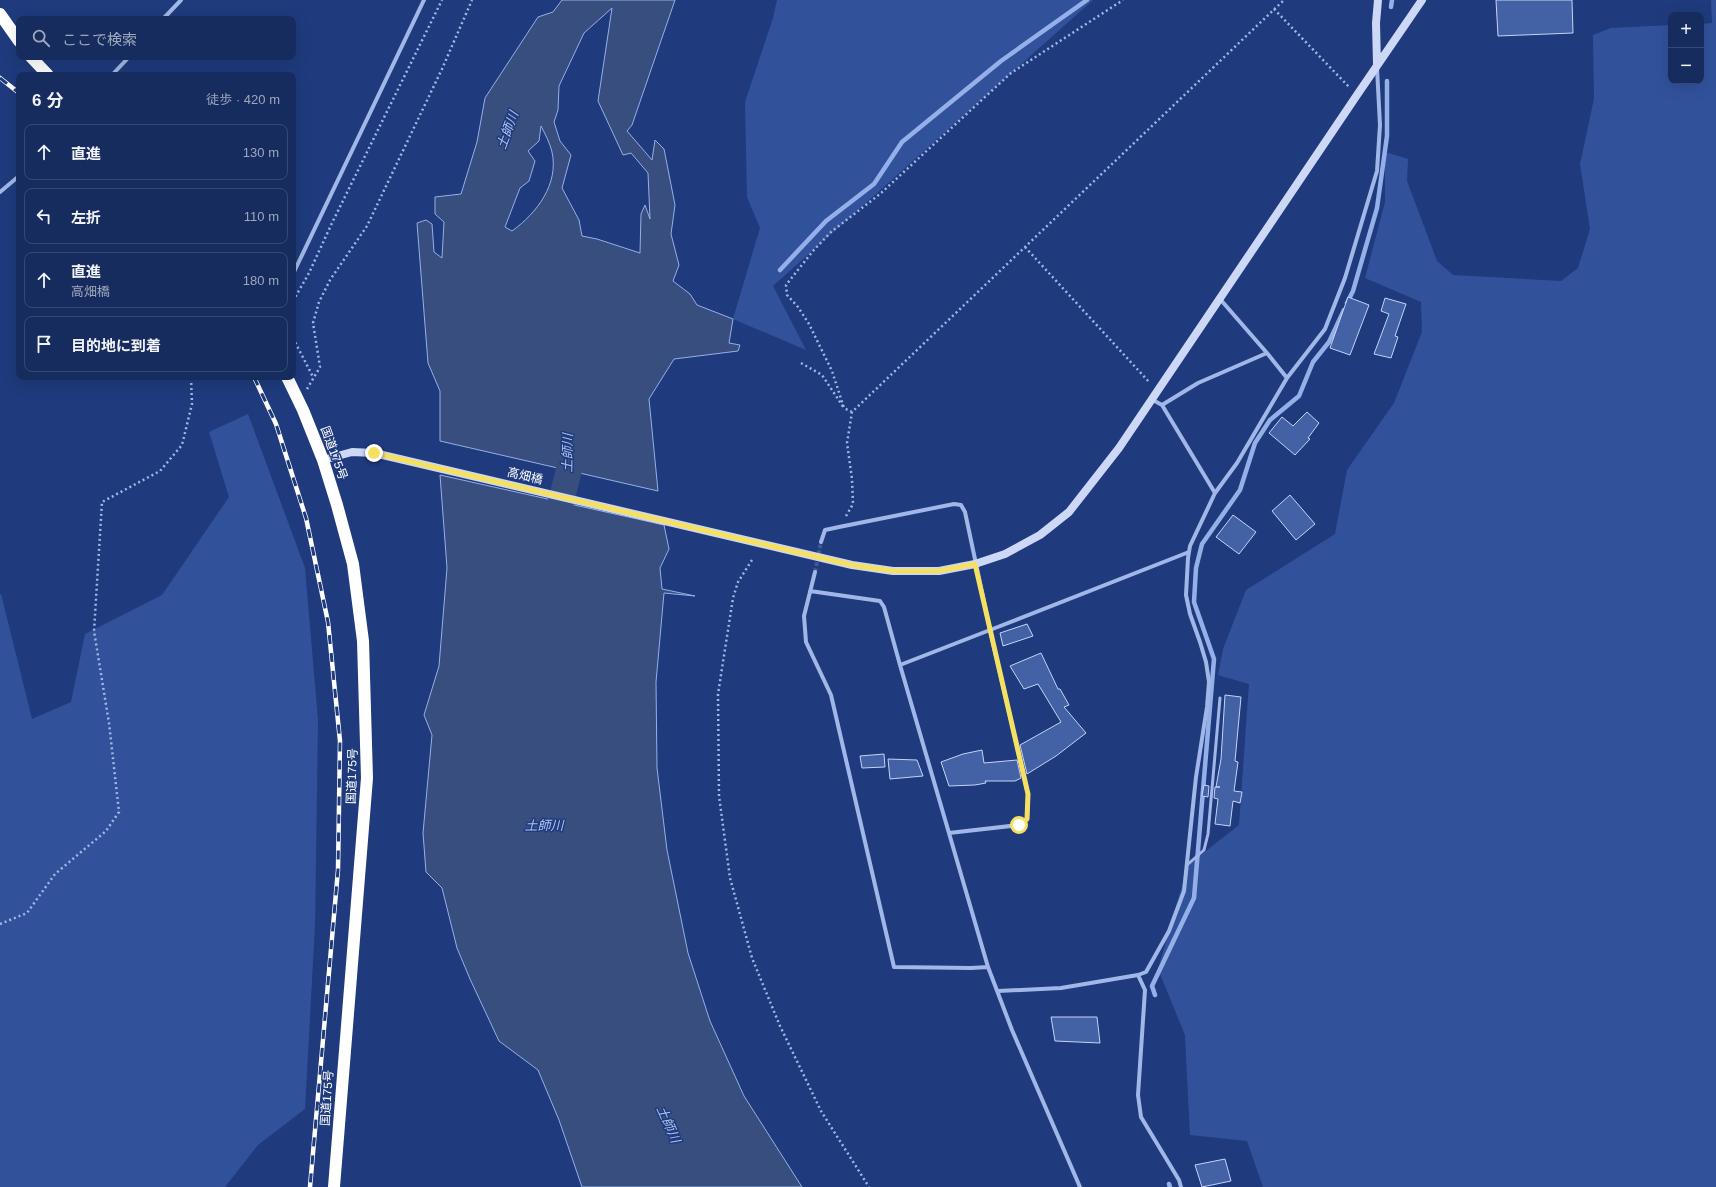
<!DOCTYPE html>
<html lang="ja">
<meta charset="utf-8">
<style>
body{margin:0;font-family:Helvetica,"Noto Sans JP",sans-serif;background:#243867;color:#f1f3f6}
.controls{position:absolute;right:12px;top:12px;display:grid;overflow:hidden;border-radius:8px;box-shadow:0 4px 16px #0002}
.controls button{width:36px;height:36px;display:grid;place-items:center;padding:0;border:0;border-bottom:1px solid #364873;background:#172c5e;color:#f1f3f6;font:20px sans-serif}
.stop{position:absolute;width:12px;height:12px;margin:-9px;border:3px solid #f6e061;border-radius:50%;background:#fff}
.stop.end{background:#f6e061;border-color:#fff;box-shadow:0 1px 4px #0008}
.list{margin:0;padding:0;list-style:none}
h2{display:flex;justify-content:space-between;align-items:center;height:52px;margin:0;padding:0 16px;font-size:17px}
h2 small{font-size:13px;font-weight:400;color:#9ea7bc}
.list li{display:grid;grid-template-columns:26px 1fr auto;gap:12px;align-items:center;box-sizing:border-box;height:56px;margin:0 8px 8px;padding:0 8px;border:1px solid #364873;border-radius:8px}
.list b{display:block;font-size:15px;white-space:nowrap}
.list p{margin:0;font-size:13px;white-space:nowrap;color:#9ea7bc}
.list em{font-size:13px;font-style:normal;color:#9ea7bc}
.icon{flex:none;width:22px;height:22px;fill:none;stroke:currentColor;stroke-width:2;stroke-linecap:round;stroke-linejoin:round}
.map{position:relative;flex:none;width:1716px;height:1187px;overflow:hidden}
.search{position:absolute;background:#172c5e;box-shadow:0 4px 16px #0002;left:16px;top:16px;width:280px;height:44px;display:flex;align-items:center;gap:10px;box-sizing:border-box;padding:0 14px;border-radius:8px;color:#9ea7bc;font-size:15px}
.panel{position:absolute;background:#172c5e;box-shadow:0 4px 16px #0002;left:16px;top:72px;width:280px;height:308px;border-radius:8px}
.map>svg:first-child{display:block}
.green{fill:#31529b}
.water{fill:#384e7f;stroke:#95b0e9;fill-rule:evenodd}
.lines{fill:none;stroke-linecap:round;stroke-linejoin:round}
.stream{stroke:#95b0e9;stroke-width:4.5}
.river{stroke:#384e7f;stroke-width:26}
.building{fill:#4361a5;stroke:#c5d4f6}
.street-tunnel{stroke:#415890;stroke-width:4;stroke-dasharray:4 2;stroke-linecap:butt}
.path{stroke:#a1b7e7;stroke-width:2.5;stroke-dasharray:2 3;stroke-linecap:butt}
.lane{stroke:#a1b7e7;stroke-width:3}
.street{stroke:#a1b7e7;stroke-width:4}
.secondary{stroke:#ccd8f6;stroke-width:8}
.highway{stroke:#fff;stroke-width:12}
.rail-casing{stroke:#fff;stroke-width:4.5}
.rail{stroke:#1f3b7d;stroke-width:3;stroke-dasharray:9;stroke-linecap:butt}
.route{stroke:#f6e061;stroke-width:5}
.labels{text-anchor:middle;stroke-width:3;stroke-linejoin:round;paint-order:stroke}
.street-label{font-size:12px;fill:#fff;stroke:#1f3b7d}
.water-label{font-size:13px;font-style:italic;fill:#acc2ef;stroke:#1f3b7d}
</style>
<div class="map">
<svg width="1716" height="1187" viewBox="0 0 1716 1187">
<rect width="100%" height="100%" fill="#1f3b7d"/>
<path class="green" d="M 777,0 L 1093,0 L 773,286 L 806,350 L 733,319 L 760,228 L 747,197 L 745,102 L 773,18 Z
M 1711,0 L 1716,0 L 1716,1187 L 1263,1187 L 1247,1141 L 1190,1135 L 1185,1035 L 1158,969 L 1188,865 L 1239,825 L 1249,684 L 1218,675 L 1223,649 L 1246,590 L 1335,534 L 1347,470 L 1394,403 L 1422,332 L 1421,302 L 1365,278 L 1385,202 L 1385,152 L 1408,159 L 1407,181 L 1437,261 L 1453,275 L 1561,281 L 1578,268 L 1590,229 L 1580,164 L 1594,99 L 1593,35 L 1611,28 L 1671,25 L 1671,81 L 1701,81 L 1701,24 L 1712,23 Z
M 248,414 L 305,568 L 318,720 L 315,925 L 305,1109 L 258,1145 L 225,1187 L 0,1187 L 0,594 L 1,594 L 32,719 L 71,702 L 85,634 L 162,595 L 229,497 L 209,432 Z"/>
<path class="water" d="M 562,0 L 675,0 L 632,125 L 627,131 L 652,160 L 655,140 L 664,149 L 675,205 L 671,234 L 679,265 L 673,281 L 690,294 L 697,305 L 733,319 L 729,343 L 740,345 L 738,351 L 674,359 L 649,399 L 658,491 L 440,441 L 440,391 L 428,363 L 417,223 L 426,220 L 432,224 L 434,252 L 442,258 L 444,222 L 435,214 L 435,197 L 461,194 L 477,142 L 485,98 L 538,17 L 553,12 ZM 612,8 L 598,101 L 623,155 L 631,153 L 648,173 L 650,219 L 645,205 L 641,214 L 640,253 L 597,239 L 582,236 L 579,220 L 562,188 L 571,155 L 560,141 L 554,122 L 558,110 L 559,86 L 584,33 ZM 541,126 C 545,134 550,143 552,152 C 559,184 537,213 512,231 L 505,227 L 520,188 L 529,181 L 535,161 L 528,151 L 539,141 Z
M 440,475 L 664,525 L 669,549 L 660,568 L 662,589 L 695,596 L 664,593 L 656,682 L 657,768 L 667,850 L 688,953 L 710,1021 L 744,1096 L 802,1187 L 582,1187 L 559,1120 L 538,1070 L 499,1041 L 470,979 L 457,948 L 442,888 L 426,872 L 423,833 L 432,735 L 424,715 L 439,666 L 447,568 Z"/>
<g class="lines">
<path class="stream" d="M 1391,7 L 1392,0
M 780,270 L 826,221 L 874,184 L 902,142 L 1001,61 L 1087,0
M 1347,303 L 1353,291 L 1377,208 L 1387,136 L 1387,81
M 1155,995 L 1152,986 L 1194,898 L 1214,659 L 1194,602 L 1196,568 L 1202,544 L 1240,490 L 1255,443 L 1270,420 L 1299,396 L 1313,362 L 1329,342 L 1344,310
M 1169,1184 L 1170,1187"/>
<path class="river" d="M 552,537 L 569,470 L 567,436"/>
</g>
<path class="building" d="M 1496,0 L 1572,0 L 1573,33 L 1498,36 Z
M 1348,297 L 1369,305 L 1350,355 L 1330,348 Z
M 1385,298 L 1406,304 L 1395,336 L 1398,337 L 1391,358 L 1374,354 L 1389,314 L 1381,311 Z
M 1307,412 L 1319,423 L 1308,438 L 1310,439 L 1295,455 L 1269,433 L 1282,417 L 1293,426 Z
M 1290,495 L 1315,524 L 1296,540 L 1272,511 Z
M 1233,515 L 1256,532 L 1239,554 L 1216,537 Z
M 1027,624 L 1033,636 L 1003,646 L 1000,633 Z
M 1041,653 L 1058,689 L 1060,689 L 1069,705 L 1064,707 L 1086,733 L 1056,756 L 1027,774 L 1020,745 L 1061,722 L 1038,684 L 1024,689 L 1010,666 Z
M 1225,695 L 1241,697 L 1235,761 L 1238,762 L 1234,791 L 1242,792 L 1240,803 L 1233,801 L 1230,826 L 1215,824 L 1218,799 L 1214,798 L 1215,787 L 1220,787 L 1216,787 L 1221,759 Z
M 982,750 L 984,763 L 1017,760 L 1021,778 L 1015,781 L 985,781 L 986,783 L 975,785 L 949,786 L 941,762 L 963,754 Z
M 884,754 L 885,767 L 862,768 L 860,756 Z
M 888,759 L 917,760 L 923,776 L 890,779 Z
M 1204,785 L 1209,786 L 1208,797 L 1202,796 Z
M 1051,1017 L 1097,1017 L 1100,1043 L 1055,1041 Z
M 1225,1159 L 1231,1181 L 1202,1187 L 1195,1165 Z"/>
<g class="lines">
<path class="street-tunnel" d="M 815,572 L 821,542"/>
<path class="path" d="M 1274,9 L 1350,88
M 1025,247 L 1150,383
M 293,301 L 309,273 L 332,223 L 442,0
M 293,338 L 313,377
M 801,363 L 822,375 L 844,408
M 307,389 L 320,367 L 313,323 L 319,302 L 330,280 L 367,226 L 442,69 L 472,0
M 852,412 L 844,408 L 832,371 L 809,324 L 798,307 L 787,295 L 786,285 L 813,251 L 831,232 L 880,194 L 1011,73 L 1123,0
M 846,516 L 853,504 L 852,479 L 847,443 L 852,412 L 1284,0
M 752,560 L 738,582 L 733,598 L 718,694 L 719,796 L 730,878 L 752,958 L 780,1026 L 821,1111 L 869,1187
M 0,924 L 27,913 L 55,874 L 106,831 L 119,812 L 109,723 L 94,631 L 102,502 L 160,471 L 182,445 L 192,404 L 191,377"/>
<path class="lane" d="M 1187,865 L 1204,850 L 1208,834 L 1220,698"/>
<path class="street" d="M 163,19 L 181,0
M 112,75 L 129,57
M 0,192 L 19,176
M 293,274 L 424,0
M 1220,299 L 1267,353 L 1287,378
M 1151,399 L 1162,405 L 1198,383 L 1267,353
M 1162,405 L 1215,493
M 821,542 L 825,530 L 839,527 L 954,504 L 961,505 L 965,512 L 990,630 L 900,665
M 815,572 L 804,616 L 806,642 L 831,695 L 894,967 L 971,968 L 988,967
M 810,591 L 880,601 L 884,607 L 900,665 L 988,967 L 1012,1030 L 1080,1187
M 949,833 L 1019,825 L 1027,819 L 1028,794 L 990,630 L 1189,552
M 998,991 L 1061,988 L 1138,975
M 1181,1187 L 1179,1180 L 1141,1117 L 1138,1095 L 1145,990 L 1138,975 L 1146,972 L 1169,931 L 1184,891 L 1196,777 L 1207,707 L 1209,682 L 1206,662 L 1200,642 L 1190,614 L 1186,595 L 1188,558 L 1190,546 L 1215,493 L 1237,463 L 1287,378 L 1325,329 L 1345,278 L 1377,171 L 1380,125 L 1377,68"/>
<path class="secondary" d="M 1377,65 L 1376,23 L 1378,0
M 323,460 L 352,452 L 374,453 L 852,565 L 893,571 L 939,571 L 975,564 L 1005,554 L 1040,535 L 1069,512 L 1119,448 L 1357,95 L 1422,0"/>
<path class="highway" d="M 0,14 L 19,41
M 31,57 L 48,75
M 287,377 L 303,410 L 323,460 L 337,505 L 353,564 L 363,641 L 367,778 L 334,1187"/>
<g class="rail-casing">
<path id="rail" d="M 0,78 L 19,93
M 254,377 L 276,424 L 306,518 L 328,622 L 340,741 L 338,870 L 310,1187"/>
</g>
<use href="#rail" class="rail"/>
</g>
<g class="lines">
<path class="route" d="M 374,453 L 852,565 L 893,571 L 939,571 L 975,564 L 1028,794 L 1027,819 L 1019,825"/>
</g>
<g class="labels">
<g class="street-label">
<text transform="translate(334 453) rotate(70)" y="4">国道175号</text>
<text transform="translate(525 476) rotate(13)" y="4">高畑橋</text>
<text transform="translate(352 776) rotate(-88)" y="4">国道175号</text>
<text transform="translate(327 1098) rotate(-86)" y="4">国道175号</text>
</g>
<g class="water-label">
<text transform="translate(507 130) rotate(-70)" y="5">土師川</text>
<text transform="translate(567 453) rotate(-89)" y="5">土師川</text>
<text x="544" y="830">土師川</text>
<text transform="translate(669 1124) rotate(66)" y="5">土師川</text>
</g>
</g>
</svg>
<div class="controls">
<button>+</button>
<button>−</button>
</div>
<div class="stop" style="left:1019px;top:825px"></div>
<div class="stop end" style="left:374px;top:453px"></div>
<div class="search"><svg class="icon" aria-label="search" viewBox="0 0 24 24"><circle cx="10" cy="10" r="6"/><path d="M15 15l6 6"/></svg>ここで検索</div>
<section class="panel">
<h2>6 分<small>徒歩 · 420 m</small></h2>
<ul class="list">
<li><svg class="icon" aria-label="ahead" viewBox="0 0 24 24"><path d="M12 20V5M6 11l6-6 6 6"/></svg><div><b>直進</b></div><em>130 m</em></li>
<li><svg class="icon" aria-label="left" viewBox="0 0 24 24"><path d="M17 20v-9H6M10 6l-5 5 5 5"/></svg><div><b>左折</b></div><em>110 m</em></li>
<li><svg class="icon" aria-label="ahead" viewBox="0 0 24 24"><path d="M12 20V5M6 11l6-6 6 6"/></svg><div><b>直進</b><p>高畑橋</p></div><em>180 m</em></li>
<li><svg class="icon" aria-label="arrive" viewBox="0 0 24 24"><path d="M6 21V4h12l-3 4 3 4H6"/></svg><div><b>目的地に到着</b></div></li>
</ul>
</section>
</div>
